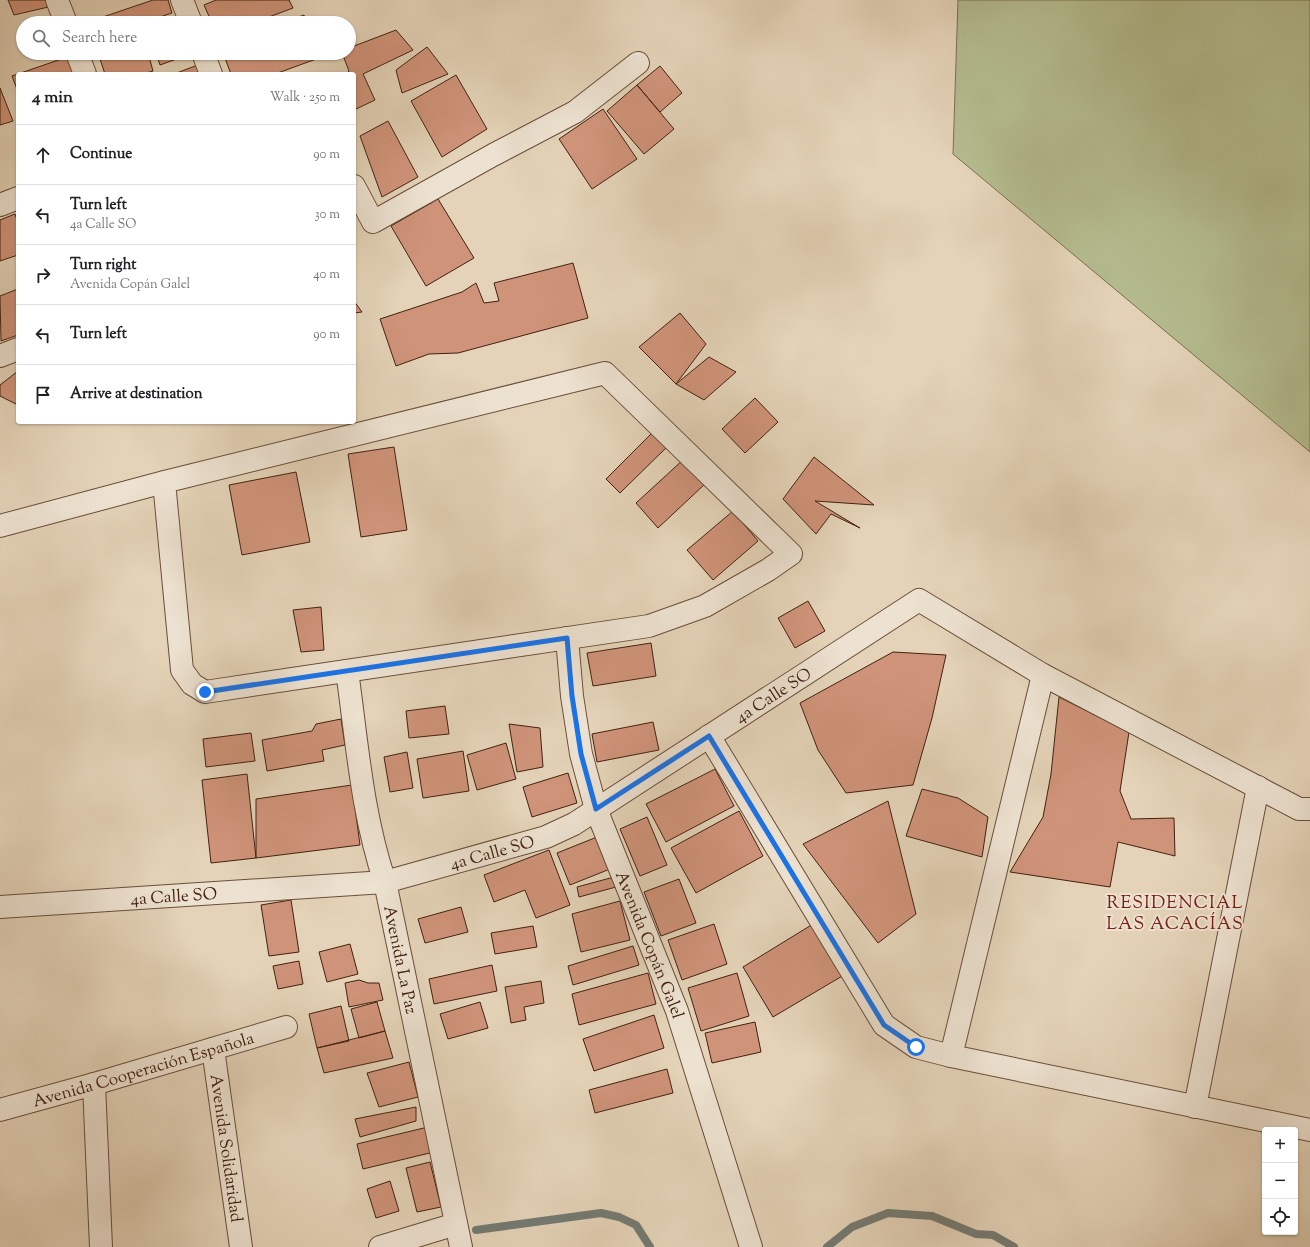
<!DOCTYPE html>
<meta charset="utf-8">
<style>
body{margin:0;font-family:"Sorts Mill Goudy",serif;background:#f6f6f6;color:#202124}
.controls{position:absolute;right:12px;bottom:12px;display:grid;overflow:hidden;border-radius:4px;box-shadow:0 1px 3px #0004}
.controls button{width:36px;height:36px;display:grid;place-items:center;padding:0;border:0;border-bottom:1px solid #e0e0e0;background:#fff;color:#202124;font:20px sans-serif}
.stop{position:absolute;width:12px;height:12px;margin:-9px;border:3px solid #1a73e8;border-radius:50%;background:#fff}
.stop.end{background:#1a73e8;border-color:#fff;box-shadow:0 1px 4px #0008}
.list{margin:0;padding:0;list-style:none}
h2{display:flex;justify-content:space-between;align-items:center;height:52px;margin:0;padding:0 16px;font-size:17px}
h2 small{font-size:13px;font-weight:400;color:#757577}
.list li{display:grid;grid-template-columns:26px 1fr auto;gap:12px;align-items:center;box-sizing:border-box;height:60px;padding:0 16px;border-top:1px solid #e0e0e0}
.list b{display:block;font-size:15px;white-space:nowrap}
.list p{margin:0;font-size:13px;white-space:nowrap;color:#757577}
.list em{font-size:13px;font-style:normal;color:#757577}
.icon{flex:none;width:22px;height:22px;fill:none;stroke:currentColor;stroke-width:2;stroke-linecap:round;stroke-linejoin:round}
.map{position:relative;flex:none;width:1310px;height:1247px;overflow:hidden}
.search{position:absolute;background:#fff;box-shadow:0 1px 3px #0004;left:16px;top:16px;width:340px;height:44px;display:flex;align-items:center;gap:10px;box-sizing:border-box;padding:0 14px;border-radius:22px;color:#757577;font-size:15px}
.panel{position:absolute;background:#fff;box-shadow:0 1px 3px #0004;left:16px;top:72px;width:340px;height:352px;border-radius:4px}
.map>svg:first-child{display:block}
.green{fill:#b4bc8f;stroke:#7b6e4f}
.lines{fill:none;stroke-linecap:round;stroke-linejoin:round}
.stream{stroke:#757b73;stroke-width:8}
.building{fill:#cf9379;stroke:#42210f}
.street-casing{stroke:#6a4e39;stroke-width:24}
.street{stroke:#ede2d1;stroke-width:22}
.route{stroke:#1a73e8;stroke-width:5}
.labels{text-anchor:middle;stroke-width:4;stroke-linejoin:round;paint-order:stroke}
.street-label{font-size:17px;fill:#42210f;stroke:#ede2d1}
.neighbourhood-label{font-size:18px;letter-spacing:1px;fill:#7a1f14;stroke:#ede2d1}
</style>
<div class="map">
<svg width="1310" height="1247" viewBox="0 0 1310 1247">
<rect width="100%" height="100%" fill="#e4d3b8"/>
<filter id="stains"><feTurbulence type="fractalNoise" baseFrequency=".005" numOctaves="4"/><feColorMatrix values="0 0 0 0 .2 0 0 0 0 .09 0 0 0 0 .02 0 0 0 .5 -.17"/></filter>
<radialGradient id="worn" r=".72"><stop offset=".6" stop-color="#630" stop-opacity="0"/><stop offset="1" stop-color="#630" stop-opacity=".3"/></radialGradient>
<path class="green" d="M 958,0 L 1310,0 L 1310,452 L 953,154 Z"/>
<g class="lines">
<path class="stream" d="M 476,1230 L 601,1213 L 619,1217 L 636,1225 L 650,1247
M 827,1247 L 852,1227 L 888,1213 L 932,1216 L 976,1234 L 993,1235 L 1014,1247"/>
</g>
<path class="building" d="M 8,0 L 55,0 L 57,5 L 14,15 Z
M 153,0 L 168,0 L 172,13 L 142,23 L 91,23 L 91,21 Z
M 216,0 L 289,0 L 293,8 L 253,23 L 212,23 L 204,5 Z
M 304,15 L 307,23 L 282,23 Z
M 181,16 L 183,23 L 161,23 Z
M 396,30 L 413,50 L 363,74 L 375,100 L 354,110 L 354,74 L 346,74 L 349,71 L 342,53 L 349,53 L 349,48 Z
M 427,47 L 448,74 L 402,93 L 396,70 Z
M 98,53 L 148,53 L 153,71 L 143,74 L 105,74 Z
M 156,53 L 193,53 L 160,65 Z
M 223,53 L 317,53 L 319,58 L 275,74 L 231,74 Z
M 76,54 L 82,74 L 18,74 L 18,92 L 12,76 Z
M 203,63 L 208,74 L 174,74 Z
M 660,66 L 682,93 L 660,112 L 637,85 Z
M 456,75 L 487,129 L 442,157 L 411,101 Z
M 637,85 L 674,129 L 644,154 L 607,111 Z
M 0,88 L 13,121 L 0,125 Z
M 603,109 L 637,159 L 592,189 L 559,139 Z
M 388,121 L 418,177 L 382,197 L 360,136 Z
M 438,199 L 474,258 L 426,286 L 391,226 Z
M 15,214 L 18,223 L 18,255 L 0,261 L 0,220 Z
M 573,263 L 588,318 L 458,353 L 429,354 L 396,366 L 380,319 L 462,292 L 476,283 L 484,303 L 499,301 L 494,283 Z
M 18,289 L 18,335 L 1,341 L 0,296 Z
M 354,301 L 362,312 L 354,313 Z
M 680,313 L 706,344 L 676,384 L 639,347 Z
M 709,357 L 736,372 L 704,400 L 676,384 Z
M 18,371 L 18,405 L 0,396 L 0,385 Z
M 755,398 L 778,422 L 745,453 L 722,429 Z
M 654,431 L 669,445 L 620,493 L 606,479 Z
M 394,447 L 407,530 L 361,537 L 348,454 Z
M 814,457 L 874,505 L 815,501 L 860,528 L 831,514 L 816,534 L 783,499 Z
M 684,459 L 706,483 L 658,528 L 636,503 Z
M 296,472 L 310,542 L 242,555 L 229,485 Z
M 733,511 L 758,541 L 713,580 L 687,550 Z
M 808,601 L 825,631 L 795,648 L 778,618 Z
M 321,607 L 324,650 L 301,652 L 293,610 Z
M 651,643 L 656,676 L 593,686 L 587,653 Z
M 893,652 L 946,655 L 932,718 L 913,785 L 846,793 L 818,750 L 800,703 Z
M 1059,697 L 1129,732 L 1120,791 L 1131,819 L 1174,818 L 1175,856 L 1118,842 L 1110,887 L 1010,872 L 1043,817 L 1051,774 Z
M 445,706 L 449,734 L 409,738 L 406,711 Z
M 341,719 L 345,745 L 322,750 L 324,761 L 267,771 L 262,740 L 312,731 L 316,724 Z
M 653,722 L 659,750 L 597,762 L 592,734 Z
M 509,724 L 540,728 L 543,767 L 517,772 Z
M 251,733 L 255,761 L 206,767 L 203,739 Z
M 506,743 L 516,779 L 477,790 L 467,755 Z
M 463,751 L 469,791 L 423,798 L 417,759 Z
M 407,752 L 413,788 L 390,792 L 384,757 Z
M 715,769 L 734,806 L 666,842 L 646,804 Z
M 568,773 L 577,803 L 532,817 L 523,787 Z
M 247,774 L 256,858 L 211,863 L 202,780 Z
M 352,785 L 360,845 L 256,858 L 256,799 Z
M 922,789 L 958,798 L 988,817 L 982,857 L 906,836 Z
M 888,801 L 916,914 L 878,943 L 803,844 Z
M 739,811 L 763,856 L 696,893 L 671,848 Z
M 647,817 L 667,865 L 640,876 L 620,829 Z
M 597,837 L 610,869 L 570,885 L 557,853 Z
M 549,850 L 570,905 L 536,918 L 525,890 L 494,902 L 484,875 Z
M 614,877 L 616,887 L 579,897 L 577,887 Z
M 679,879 L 696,923 L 661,936 L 644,892 Z
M 291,900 L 299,952 L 269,956 L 261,905 Z
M 620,901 L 630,940 L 581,952 L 572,914 Z
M 461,907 L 468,932 L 425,943 L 418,919 Z
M 714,924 L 727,964 L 682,980 L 668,940 Z
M 813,924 L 844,975 L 773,1017 L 743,967 Z
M 533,926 L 537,947 L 495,954 L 491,933 Z
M 350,944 L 358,974 L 327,982 L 319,952 Z
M 633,946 L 639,965 L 573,985 L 568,966 Z
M 299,961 L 303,984 L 278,989 L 273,966 Z
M 492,965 L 497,991 L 434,1004 L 429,979 Z
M 648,973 L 656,1004 L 579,1025 L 572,994 Z
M 737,973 L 749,1016 L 701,1031 L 688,988 Z
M 359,980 L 368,983 L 379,983 L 383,1000 L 349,1007 L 345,983 Z
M 541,981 L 544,1003 L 524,1007 L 526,1020 L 511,1023 L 505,987 Z
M 377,1002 L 385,1031 L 359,1038 L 351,1009 Z
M 480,1002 L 488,1028 L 448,1039 L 440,1014 Z
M 341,1006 L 349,1041 L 317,1048 L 309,1014 Z
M 654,1015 L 664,1048 L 594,1071 L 583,1039 Z
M 755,1022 L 761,1052 L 712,1063 L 705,1033 Z
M 385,1031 L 393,1058 L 324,1073 L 317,1048 Z
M 409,1062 L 418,1097 L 379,1107 L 367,1073 Z
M 667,1069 L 673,1093 L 595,1113 L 589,1090 Z
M 416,1107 L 416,1121 L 360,1137 L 355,1119 Z
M 428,1127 L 434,1152 L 363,1169 L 357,1144 Z
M 430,1162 L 441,1207 L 417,1212 L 406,1168 Z
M 390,1181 L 399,1211 L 376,1218 L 367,1189 Z"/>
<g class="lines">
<g class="street-casing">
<g id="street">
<path d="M 57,0 L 66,23"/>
<path d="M 182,0 L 191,23"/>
<path d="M 77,53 L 85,74"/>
<path d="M 203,53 L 211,74"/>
<path d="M 354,186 L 373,222 L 493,155 L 575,112 L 638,63"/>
<path d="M 0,205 L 18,198"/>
<path d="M 0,356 L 18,349"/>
<path d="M 0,526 L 164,482 L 605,373 L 791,554 L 768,570 L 705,606 L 649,626 L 205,692 L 192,684 L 182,670 L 164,482"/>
<path id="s1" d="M 567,638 L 572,696 L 581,754 L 596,809 L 677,1011 L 751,1247"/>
<path id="s2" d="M 347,671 C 357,742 362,814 385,882 L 461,1247"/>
<path d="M 709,736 L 884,1025 L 916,1047 L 951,1056 L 1310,1130"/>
<path id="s3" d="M 0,907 L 385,882 L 546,837 L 574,824 L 919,600 L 1043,675 L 1299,809 L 1310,809"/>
<path id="s4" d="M 213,1049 L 241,1247"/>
<path d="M 951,1056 L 1043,675"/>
<path d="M 94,1084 L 101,1247"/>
<path d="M 1195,1107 L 1258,787"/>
<path id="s5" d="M 0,1110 L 94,1084 L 286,1027"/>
<path d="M 380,1247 L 456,1224"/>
</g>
</g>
<use href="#street" class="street"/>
</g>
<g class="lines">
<path class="route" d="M 205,692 L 567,638 L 572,696 L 581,754 L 596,809 L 709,736 L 884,1025 L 916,1047"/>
</g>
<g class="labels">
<g class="street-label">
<text dy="6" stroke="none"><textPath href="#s3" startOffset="821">4a Calle SO</textPath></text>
<text dy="6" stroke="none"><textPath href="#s3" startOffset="497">4a Calle SO</textPath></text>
<text dy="6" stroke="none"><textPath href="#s3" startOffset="174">4a Calle SO</textPath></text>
<text dy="6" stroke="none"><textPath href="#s1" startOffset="320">Avenida Copán Galel</textPath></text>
<text dy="6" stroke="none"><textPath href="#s2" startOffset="294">Avenida La Paz</textPath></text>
<text dy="6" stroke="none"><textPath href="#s5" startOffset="149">Avenida Cooperación Española</textPath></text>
<text dy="6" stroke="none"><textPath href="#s4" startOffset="100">Avenida Solidaridad</textPath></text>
</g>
<g class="neighbourhood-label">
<text x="1175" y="908">RESIDENCIAL<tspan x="1175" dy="21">LAS ACACÍAS</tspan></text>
</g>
</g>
<rect width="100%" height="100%" filter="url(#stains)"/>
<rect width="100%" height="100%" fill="url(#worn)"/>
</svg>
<div class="controls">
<button>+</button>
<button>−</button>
<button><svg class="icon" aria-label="locate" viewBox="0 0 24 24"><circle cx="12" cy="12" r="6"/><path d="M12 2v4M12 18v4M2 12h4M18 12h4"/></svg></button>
</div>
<div class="stop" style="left:916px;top:1047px"></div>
<div class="stop end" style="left:205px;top:692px"></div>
<div class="search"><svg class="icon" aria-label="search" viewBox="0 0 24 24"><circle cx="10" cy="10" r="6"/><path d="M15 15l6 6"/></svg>Search here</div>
<section class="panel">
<h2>4 min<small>Walk · 250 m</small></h2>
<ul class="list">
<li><svg class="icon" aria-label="ahead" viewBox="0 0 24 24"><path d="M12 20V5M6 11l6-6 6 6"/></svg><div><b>Continue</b></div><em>90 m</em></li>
<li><svg class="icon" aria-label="left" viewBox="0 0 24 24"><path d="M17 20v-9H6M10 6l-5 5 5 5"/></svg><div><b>Turn left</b><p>4a Calle SO</p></div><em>30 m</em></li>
<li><svg class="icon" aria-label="right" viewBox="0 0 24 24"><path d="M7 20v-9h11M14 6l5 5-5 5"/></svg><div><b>Turn right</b><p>Avenida Copán Galel</p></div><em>40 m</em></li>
<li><svg class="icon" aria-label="left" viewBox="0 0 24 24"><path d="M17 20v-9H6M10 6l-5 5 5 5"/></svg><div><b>Turn left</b></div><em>90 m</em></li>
<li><svg class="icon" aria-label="arrive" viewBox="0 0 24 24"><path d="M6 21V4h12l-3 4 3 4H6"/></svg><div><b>Arrive at destination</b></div></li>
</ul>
</section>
</div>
